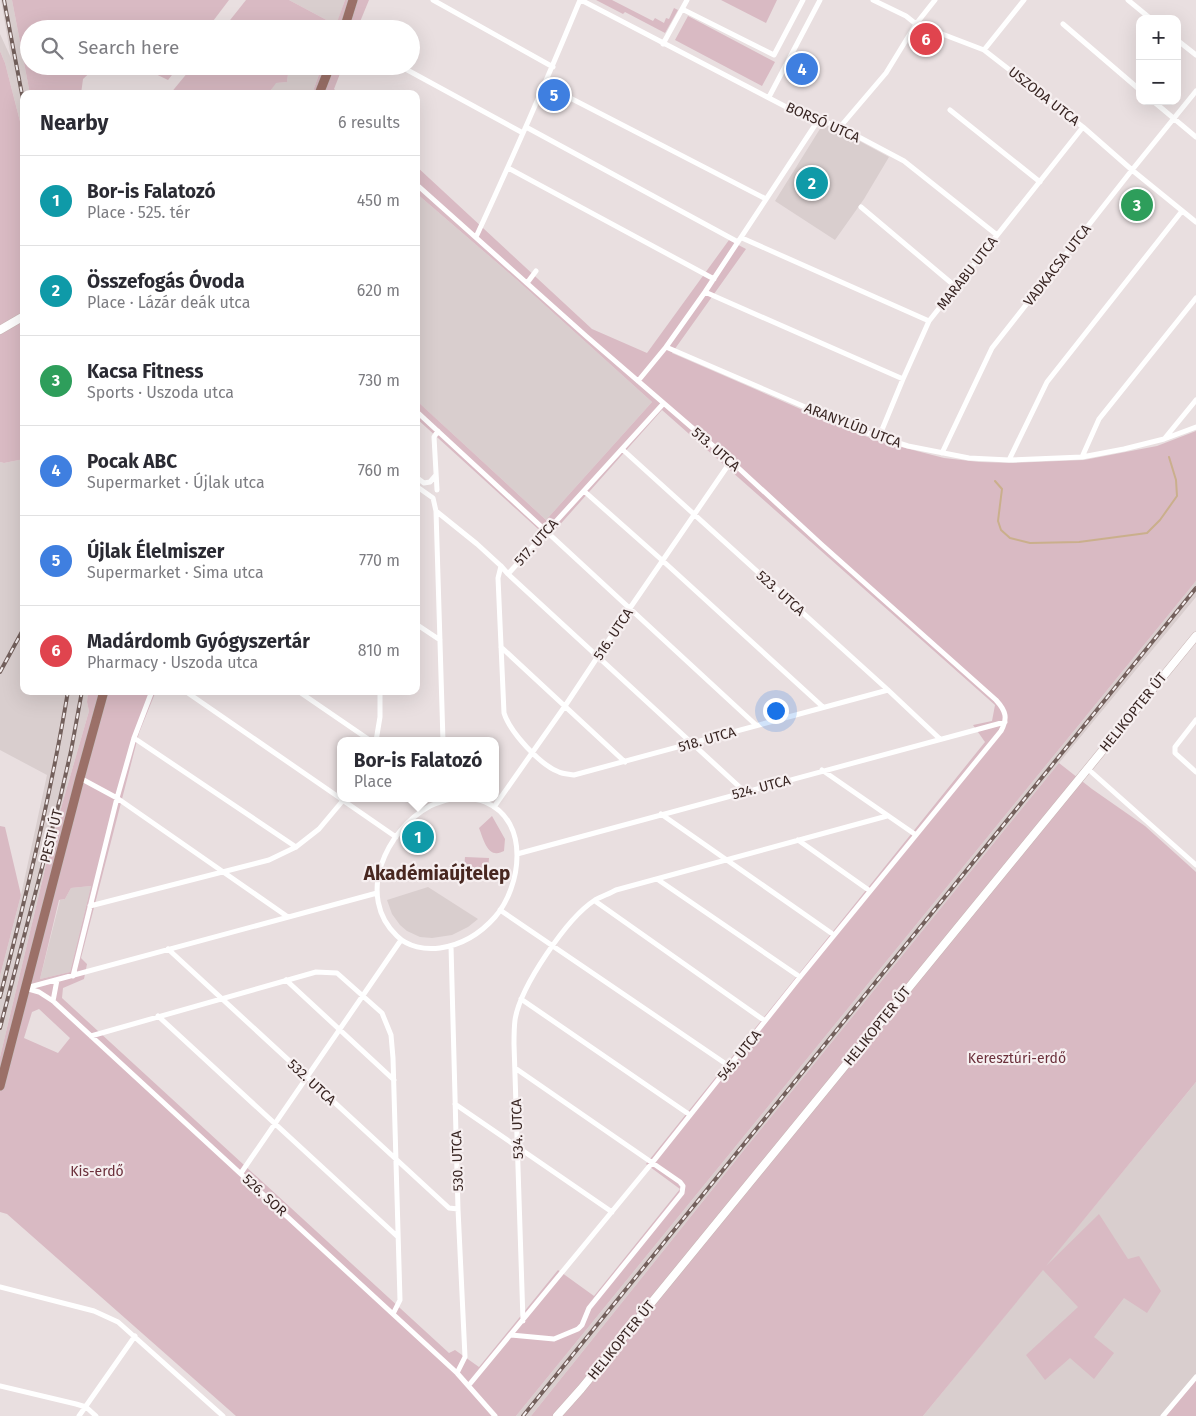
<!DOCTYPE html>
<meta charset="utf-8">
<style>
body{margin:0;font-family:"Fira Sans",sans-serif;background:#f7f7f7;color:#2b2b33}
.controls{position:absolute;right:15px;top:15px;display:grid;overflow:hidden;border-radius:10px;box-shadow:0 5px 20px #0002}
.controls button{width:45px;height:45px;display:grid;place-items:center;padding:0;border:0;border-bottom:1px solid #e1e1e2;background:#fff;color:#2b2b33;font:25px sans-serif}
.you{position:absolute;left:775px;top:710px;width:18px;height:18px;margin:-12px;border:4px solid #fff;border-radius:50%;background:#1a73e8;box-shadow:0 0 0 8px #1a73e833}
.badge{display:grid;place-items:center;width:32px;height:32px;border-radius:50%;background:#ea580c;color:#fff;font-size:16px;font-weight:700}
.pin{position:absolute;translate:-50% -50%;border:2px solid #fff;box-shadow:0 1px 5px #0006}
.popup{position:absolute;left:337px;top:737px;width:162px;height:65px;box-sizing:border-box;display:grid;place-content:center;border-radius:10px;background:#fff;filter:drop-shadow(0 1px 4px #0005);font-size:16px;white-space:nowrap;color:#7c7c81}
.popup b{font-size:19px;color:#2b2b33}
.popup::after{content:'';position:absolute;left:50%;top:100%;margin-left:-10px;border:10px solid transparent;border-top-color:#fff}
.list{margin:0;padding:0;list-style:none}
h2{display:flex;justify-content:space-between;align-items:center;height:65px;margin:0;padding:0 20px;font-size:21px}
h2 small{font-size:16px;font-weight:400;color:#7c7c81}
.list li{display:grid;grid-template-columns:32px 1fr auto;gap:15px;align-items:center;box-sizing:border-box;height:90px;padding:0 20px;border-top:1px solid #e1e1e2}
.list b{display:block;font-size:19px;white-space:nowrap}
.list p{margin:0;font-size:16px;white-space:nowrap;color:#7c7c81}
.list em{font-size:16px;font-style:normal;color:#7c7c81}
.icon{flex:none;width:28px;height:28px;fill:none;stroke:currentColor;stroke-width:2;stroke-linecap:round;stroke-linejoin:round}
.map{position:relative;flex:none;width:1196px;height:1416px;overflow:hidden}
.search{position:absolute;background:#fff;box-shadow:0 5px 20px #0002;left:20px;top:20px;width:400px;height:55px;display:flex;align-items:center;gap:12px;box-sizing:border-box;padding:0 18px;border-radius:28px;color:#7c7c81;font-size:19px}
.panel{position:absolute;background:#fff;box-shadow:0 5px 20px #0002;left:20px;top:90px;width:400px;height:605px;border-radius:10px}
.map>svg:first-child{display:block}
.built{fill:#d9cece}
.green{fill:#d9bac3;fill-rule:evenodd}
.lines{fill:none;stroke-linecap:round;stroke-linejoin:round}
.stream{stroke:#caaf8c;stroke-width:2}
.secondary-casing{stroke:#c8b5b4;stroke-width:9}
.primary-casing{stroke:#c3bebd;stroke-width:10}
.street{stroke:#fff;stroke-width:5}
.secondary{stroke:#fff;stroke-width:8}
.primary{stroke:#9b7068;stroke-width:9}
.rail-casing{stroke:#73605c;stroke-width:4}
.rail{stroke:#f6eff0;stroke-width:2;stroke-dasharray:5.5;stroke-linecap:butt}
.labels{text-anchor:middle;stroke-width:4.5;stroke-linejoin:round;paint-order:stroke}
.street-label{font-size:14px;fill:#382522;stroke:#f6eff0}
.park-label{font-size:14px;fill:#6b303b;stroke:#f6eff0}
.district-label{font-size:19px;font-weight:bold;fill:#482720;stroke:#f6eff0}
</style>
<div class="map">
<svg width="1196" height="1416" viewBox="0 0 1196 1416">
<rect width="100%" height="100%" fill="#e9dfe0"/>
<path class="built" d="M 1,0 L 12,0 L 30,94 L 24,94 L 24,137 L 5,63 L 0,51 L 0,34 L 11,58 Z
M 289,0 L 345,0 L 335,29 L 334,29 L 336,25 Z
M 289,66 L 322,66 L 312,94 L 287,94 L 287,92 L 271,90 L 275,83 L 287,82 Z
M 823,124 L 839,130 L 889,157 L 864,199 L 835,240 L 775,201 Z
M 416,193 L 517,280 L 652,402 L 546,520 L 418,402 L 416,403 Z
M 24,459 L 24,691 L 88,691 L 87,702 L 89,711 L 63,801 L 47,861 L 0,1057 L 0,976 L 21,895 L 47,775 L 0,750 L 0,462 L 4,463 Z
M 1196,581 L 1196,597 L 1059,763 L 744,1150 L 531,1416 L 516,1416 Z
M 91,886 L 70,972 L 40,979 L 60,900 L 65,899 L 71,888 Z
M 428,887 L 478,919 L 468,927 L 452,935 L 432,938 L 420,937 L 407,931 L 400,925 L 392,914 L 387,900 Z
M 1196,1082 L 1196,1380 L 1166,1416 L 923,1416 Z"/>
<path class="green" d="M 12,0 L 229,0 L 207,29 L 29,29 L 29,66 L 97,66 L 83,79 L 81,94 L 30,94 Z
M 246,0 L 289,0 L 336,25 L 345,0 L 369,0 L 357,29 L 335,29 L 335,27 L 334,29 L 223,29 Z
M 596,0 L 612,0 L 653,21 L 655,18 L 664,23 L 666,18 L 669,19 L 674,8 L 678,10 L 665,33 L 625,12 L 623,14 Z
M 721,0 L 777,0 L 766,23 Z
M 688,16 L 775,62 L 762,86 L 675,40 Z
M 0,51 L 5,63 L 24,137 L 24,459 L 4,463 L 0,462 Z
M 139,66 L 179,66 L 168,80 Z
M 193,66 L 289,66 L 287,82 L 276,83 L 271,90 L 287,92 L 287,94 L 170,94 Z
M 322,66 L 343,66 L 334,89 L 339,94 L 312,94 Z
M 416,166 L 592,329 L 647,353 L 729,240 L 746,249 L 672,353 L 844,428 L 878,441 L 944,458 L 979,462 L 1013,463 L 1084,460 L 1157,446 L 1196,431 L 1196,581 L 516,1416 L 236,1416 L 7,1214 L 0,1212 L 0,1057 L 47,861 L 63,801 L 89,711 L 87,702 L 88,691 L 156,691 L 139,733 L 81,958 L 87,964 L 84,979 L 63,988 L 62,998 L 449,1353 L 455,1350 L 479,1367 L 558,1270 L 594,1296 L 680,1189 L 646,1164 L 985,742 L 973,725 L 992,721 L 995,705 L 662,410 L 548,538 L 416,418 L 416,403 L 417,401 L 546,520 L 652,402 L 517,280 L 416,193 ZM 91,886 L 70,972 L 40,979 L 59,900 L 65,899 L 71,888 ZM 39,1009 L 70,1038 L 58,1053 L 24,1038 L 32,1012 Z
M 1059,763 L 1092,789 L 1145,826 L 1196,872 L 1196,1082 L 1046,1266 L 1099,1214 L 1128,1259 L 1139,1256 L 1161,1291 L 1147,1313 L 1124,1298 L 1094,1337 L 1114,1353 L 1094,1379 L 1070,1358 L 1045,1380 L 1026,1355 L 1078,1307 L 1043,1270 L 923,1416 L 531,1416 L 744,1150 Z
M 492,816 L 505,839 L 504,851 C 501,852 498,854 495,853 C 486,852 482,835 479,828 Z
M 0,826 L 5,827 L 21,895 L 0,976 Z
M 465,857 L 489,858 L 488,871 L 464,869 Z
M 1196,1380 L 1196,1416 L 1166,1416 Z"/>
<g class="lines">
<path class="stream" d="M 995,481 L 1002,489 L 998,521 L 1001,530 L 1010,538 L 1030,543 L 1079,542 L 1147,533 L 1160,520 L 1177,496 L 1176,480 L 1169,457"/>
<g class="secondary-casing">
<path id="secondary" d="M 0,330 L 24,316
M 557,1416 L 581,1389 L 1196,636"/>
</g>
<g class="primary-casing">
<path id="primary" d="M 344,29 L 353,0
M 319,94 L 330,66
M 0,1086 L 80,778 L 104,691"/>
</g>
<path class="street" d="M 433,0 L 553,67
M 581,0 L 794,111 L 840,127 L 904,161 L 997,235
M 873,0 L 906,16 L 916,24 L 984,50 L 1083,127 L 1132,170 L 1196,222
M 1128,0 L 1151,19
M 682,9 L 774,55 L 803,0
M 1063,24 L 1140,90
M 1177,40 L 1196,55
M 663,44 L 687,0
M 984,50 L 1024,0
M 400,66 L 523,133
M 545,85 L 766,199
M 769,97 L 820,0
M 1153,101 L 1196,137
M 950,110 L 1040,182
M 526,127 L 738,242
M 840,127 L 886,73 L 916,24 L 935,0
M 508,168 L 714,279
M 416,184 L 586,336 L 733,463 L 821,544 L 996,700 C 1006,711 1008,718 1001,731 L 800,977 L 652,1163 L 469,1385
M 861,207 L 956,287
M 476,237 C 512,159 547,80 580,0
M 742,238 L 929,321
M 527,283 L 536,271
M 705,292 L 903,379
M 666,347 L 861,431 L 908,446 L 969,458 L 1009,460 L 1082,457 L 1124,449 L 1164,439 L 1196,427
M 638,381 L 666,347 L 705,292 L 819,119
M 663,404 L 508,574 L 501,566 L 498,578 L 504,713 C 510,732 540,765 559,772 C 563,774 569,774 574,775 L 888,690
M 416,411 L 756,725
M 879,437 L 903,379 L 929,321 L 1083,127
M 1165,438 L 1196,400
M 622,449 L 888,690 L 940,739
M 942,453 L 992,348 L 1132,170 L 1196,91
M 1082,457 L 1099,419 L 1196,298
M 1009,460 L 1047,382 L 1182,211
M 416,477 L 424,483 L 430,482 L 436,475
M 416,486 L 433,498 L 436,511 L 477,544 L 501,566
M 437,490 L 434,437 L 438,431
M 584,491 L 663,561 L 823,707
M 436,511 L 443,741
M 508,574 L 745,792
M 416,624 L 440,640
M 501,647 L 625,762
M 185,691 L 340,798
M 298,691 L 371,741
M 1196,720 L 1175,747 L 1175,753 L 1196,772
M 134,738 L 296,847
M 376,741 L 380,717 L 380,691
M 1088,769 L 1196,865
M 822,770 L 916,835
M 80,778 L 117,798 L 288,917
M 455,798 C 465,799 476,798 485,802 C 531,821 521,887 495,917 C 480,934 461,945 440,948 C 425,950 408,947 397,936 C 355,896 386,830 430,806 C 438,802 447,800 455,798 Z
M 341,799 L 396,837
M 494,807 L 565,706 L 630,608 L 731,461
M 661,814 L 834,935
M 798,840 L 870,891
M 517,854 L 1005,722
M 657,879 L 800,977
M 595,901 L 765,1021
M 90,906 L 269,860 L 296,847 L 319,829 L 345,798
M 500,910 L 729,1066
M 451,946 L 458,1209 L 465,1357 L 457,1373
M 168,949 L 449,1208 L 458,1209
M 73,976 L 117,798 L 134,738 L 152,691
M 286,980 L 394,1080
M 25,988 L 39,992 L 53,1001 L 457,1373 L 495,1416
M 26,988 L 377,893
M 521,999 L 690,1115
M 53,1001 L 57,980
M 158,1016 L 398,1237
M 91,1036 L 316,972 L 337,973 L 382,1013 L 391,1035 L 393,1058 L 400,1300 L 393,1314
M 455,1104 L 612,1212
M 241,1173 L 401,940
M 0,1287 L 94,1311 L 118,1322 L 223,1416
M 523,1321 L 514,1044 C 514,1036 514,1028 515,1020 C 520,987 567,918 595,900 C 602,896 609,894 616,890 L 887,816
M 511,1335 L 554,1339 L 578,1329 L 582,1325 L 589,1308 L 682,1193 L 683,1186 L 680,1182 L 515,1068
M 0,1386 L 76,1404 L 86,1407 L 96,1416
M 79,1416 L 135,1336
M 1163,1416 L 1196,1377"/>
<use href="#secondary" class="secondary"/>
<use href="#primary" class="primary"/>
<g class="rail-casing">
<path id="rail" d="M 4,0 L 24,105
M 0,672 L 24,628
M 0,997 C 26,896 51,794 68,691
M 0,1028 L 60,799 L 71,751 L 82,691
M 523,1416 L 1196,588"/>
</g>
<use href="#rail" class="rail"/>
</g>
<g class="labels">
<g class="street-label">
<text transform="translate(1044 96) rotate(38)" y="5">USZODA UTCA</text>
<text transform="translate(823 122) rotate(24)" y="5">BORSÓ UTCA</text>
<text transform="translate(1057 265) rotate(-52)" y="5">VADKACSA UTCA</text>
<text transform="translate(967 273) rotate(-52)" y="5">MARABU UTCA</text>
<text transform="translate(853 425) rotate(21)" y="5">ARANYLÚD UTCA</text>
<text transform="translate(716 449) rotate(41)" y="5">513. UTCA</text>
<text transform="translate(536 542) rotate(-48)" y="5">517. UTCA</text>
<text transform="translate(781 593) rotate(42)" y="5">523. UTCA</text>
<text transform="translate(613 634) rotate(-56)" y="5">516. UTCA</text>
<text transform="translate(1133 712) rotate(-51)" y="5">HELIKOPTER ÚT</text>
<text transform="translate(707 739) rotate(-16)" y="5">518. UTCA</text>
<text transform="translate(761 787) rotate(-15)" y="5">524. UTCA</text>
<text transform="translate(51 836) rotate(-76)" y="5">PESTI ÚT</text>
<text transform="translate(877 1026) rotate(-51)" y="5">HELIKOPTER ÚT</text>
<text transform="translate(739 1055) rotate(-51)" y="5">545. UTCA</text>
<text transform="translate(312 1082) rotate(43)" y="5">532. UTCA</text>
<text transform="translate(517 1129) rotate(-92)" y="5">534. UTCA</text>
<text transform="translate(457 1161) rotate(-92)" y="5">530. UTCA</text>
<text transform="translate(265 1195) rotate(43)" y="5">526. SOR</text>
<text transform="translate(621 1340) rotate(-51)" y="5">HELIKOPTER ÚT</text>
</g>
<g class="park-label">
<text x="1017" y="1063">Keresztúri-erdő</text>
<text x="97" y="1176">Kis-erdő</text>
</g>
<g class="district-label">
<text x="437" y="880">Akadémiaújtelep</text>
</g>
</g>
</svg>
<div class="controls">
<button>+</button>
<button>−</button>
</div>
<div class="you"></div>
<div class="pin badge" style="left:418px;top:837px;background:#0f9aa8">1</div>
<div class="popup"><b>Bor-is Falatozó</b>Place</div>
<div class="pin badge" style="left:812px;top:183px;background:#0f9aa8">2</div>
<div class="pin badge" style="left:1137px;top:205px;background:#2e9e5b">3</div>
<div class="pin badge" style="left:802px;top:69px;background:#3f7fe0">4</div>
<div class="pin badge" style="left:554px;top:95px;background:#3f7fe0">5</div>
<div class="pin badge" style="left:926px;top:39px;background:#e0444e">6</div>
<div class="search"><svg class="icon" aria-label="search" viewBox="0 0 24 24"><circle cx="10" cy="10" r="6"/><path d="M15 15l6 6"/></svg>Search here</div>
<section class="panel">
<h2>Nearby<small>6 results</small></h2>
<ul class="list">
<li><span class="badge" style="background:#0f9aa8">1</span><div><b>Bor-is Falatozó</b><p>Place · 525. tér</p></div><em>450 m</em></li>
<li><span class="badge" style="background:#0f9aa8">2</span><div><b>Összefogás Óvoda</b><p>Place · Lázár deák utca</p></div><em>620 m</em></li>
<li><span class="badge" style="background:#2e9e5b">3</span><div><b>Kacsa Fitness</b><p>Sports · Uszoda utca</p></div><em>730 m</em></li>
<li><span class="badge" style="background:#3f7fe0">4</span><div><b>Pocak ABC</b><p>Supermarket · Újlak utca</p></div><em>760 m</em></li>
<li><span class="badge" style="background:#3f7fe0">5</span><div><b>Újlak Élelmiszer</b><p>Supermarket · Sima utca</p></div><em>770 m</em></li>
<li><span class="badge" style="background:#e0444e">6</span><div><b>Madárdomb Gyógyszertár</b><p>Pharmacy · Uszoda utca</p></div><em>810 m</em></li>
</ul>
</section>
</div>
